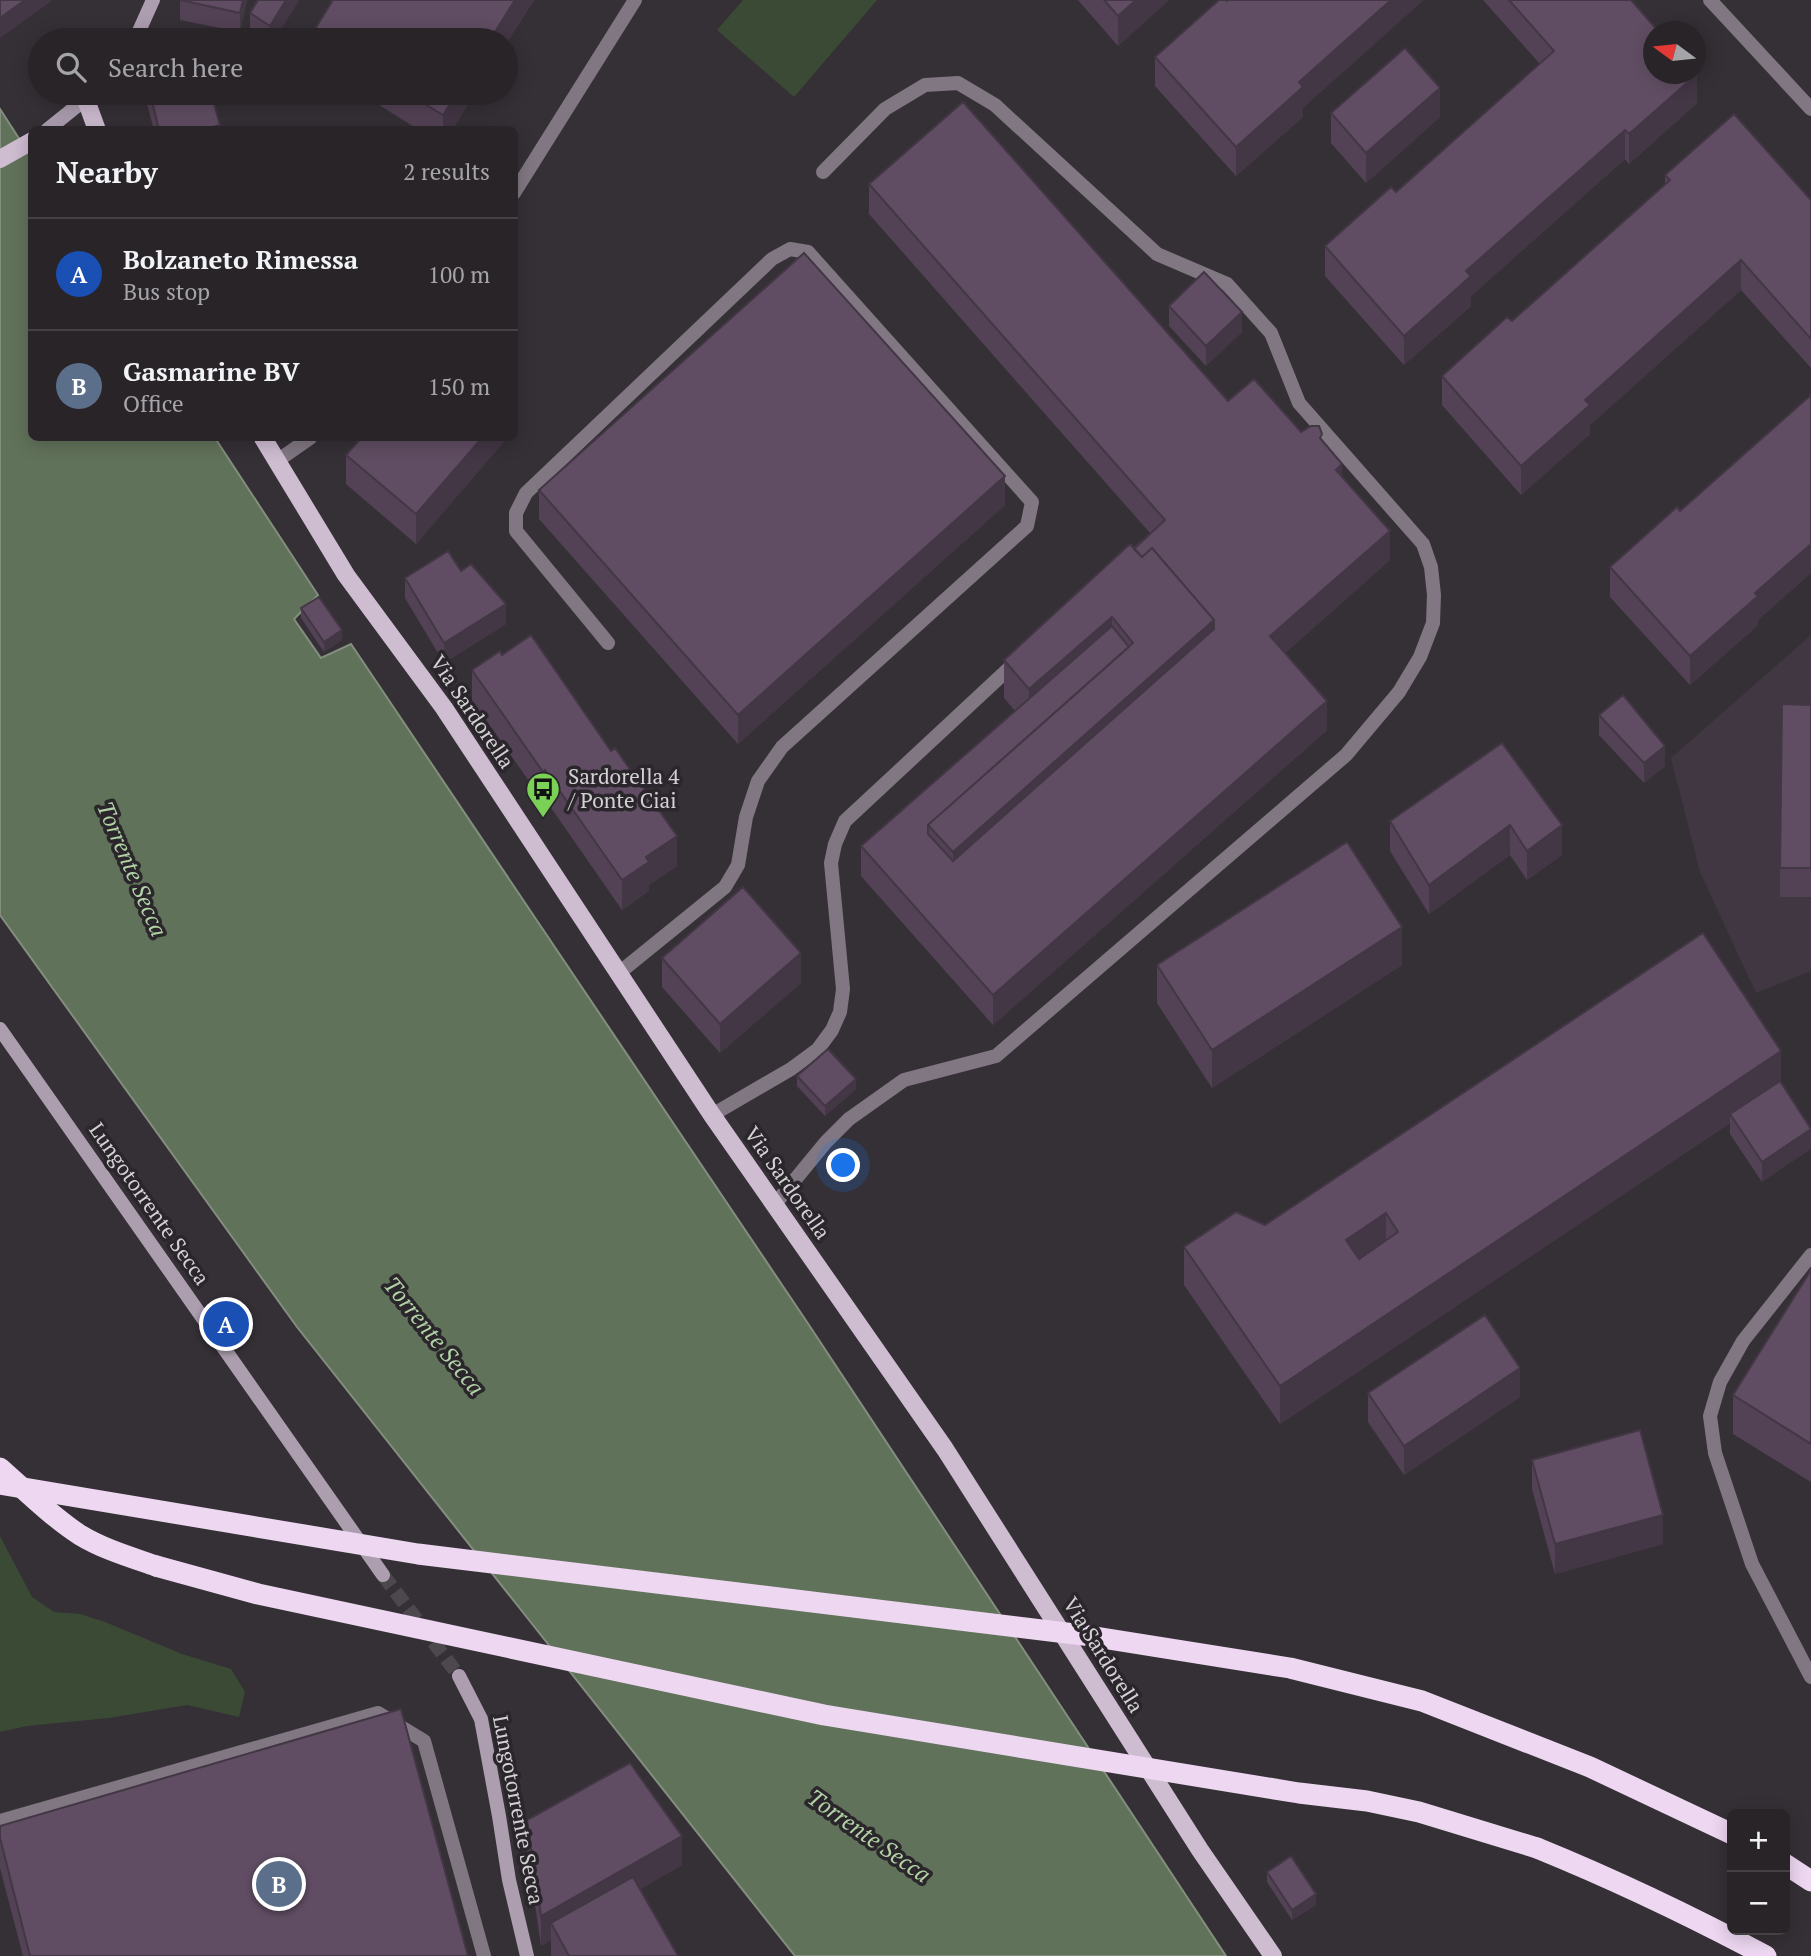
<!DOCTYPE html>
<meta charset="utf-8">
<style>
body{margin:0;font-family:"PT Serif",serif;background:#343034;color:#f1f3f6}
.controls{position:absolute;right:21px;bottom:21px;display:grid;overflow:hidden;border-radius:10px;box-shadow:0 4px 18px #0003}
.controls button{width:63px;height:63px;display:grid;place-items:center;padding:0;border:0;border-bottom:2px solid #444145;background:#282428;color:#f1f3f6;font:35px sans-serif}
.compass{position:absolute;left:1643px;top:21px;width:63px;height:63px;border-radius:50%;background:#282428;box-shadow:0 4px 18px #0003;rotate:285deg}
.you{position:absolute;left:844px;top:1166px;width:24px;height:24px;margin:-18px;border:5px solid #fff;border-radius:50%;background:#1a73e8;box-shadow:0 0 0 10px #1a73e833}
.badge{display:grid;place-items:center;width:46px;height:46px;border-radius:50%;background:#7ad156;color:#fff;font-size:23px;font-weight:700}
.pin{position:absolute;translate:-50% -50%;border:4px solid #fff;box-shadow:0 2px 7px #0006}
.list{margin:0;padding:0;list-style:none}
h2{display:flex;justify-content:space-between;align-items:center;height:91px;margin:0;padding:0 28px;font-size:30px}
h2 small{font-size:23px;font-weight:400;color:#a5a4a8}
.list li{display:grid;grid-template-columns:46px 1fr auto;gap:21px;align-items:center;box-sizing:border-box;height:112px;padding:0 28px;border-top:2px solid #444145}
.list b{display:block;font-size:26px;white-space:nowrap}
.list p{margin:0;font-size:23px;white-space:nowrap;color:#a5a4a8}
.list em{font-size:23px;font-style:normal;color:#a5a4a8}
.icon{flex:none;width:38px;height:38px;fill:none;stroke:currentColor;stroke-width:2;stroke-linecap:round;stroke-linejoin:round}
.map{position:relative;flex:none;width:1811px;height:1956px;overflow:hidden}
.search{position:absolute;background:#282428;box-shadow:0 4px 18px #0003;left:28px;top:28px;width:490px;height:77px;display:flex;align-items:center;gap:18px;box-sizing:border-box;padding:0 24px;border-radius:38px;color:#a5a4a8;font-size:26px}
.panel{position:absolute;background:#282428;box-shadow:0 4px 18px #0003;left:28px;top:126px;width:490px;height:315px;border-radius:10px}
.map>svg:first-child{display:block}
.built{fill:#403742}
.green{fill:#3a4a34}
.water{fill:#61725a;stroke:#838e7f;stroke-width:2}
.lines{fill:none;stroke-linecap:round;stroke-linejoin:round}
.secondary-tunnel{stroke:#4d484e;stroke-width:14;stroke-dasharray:14 7;stroke-linecap:butt}
.lane{stroke:#807782;stroke-width:14}
.secondary{stroke:#ac9eaf;stroke-width:14}
.primary{stroke:#cebcd1;stroke-width:18}
.highway{stroke:#edd7f1;stroke-width:21}
.highway-bridge{stroke:#edd7f1;stroke-width:21}
.wall{fill:#534255}
.shaded-wall{fill:#433645}
.building{fill:#604d63;stroke:#433645;stroke-width:2;fill-rule:evenodd}
.labels{text-anchor:middle;stroke-width:7;stroke-linejoin:round;paint-order:stroke}
.street-label{font-size:21px;fill:#d3d1d4;stroke:#2b262c}
.poi-label{font-size:21px;fill:#d3d1d4;stroke:#2b262c;text-anchor:start}
.water-label{font-size:23px;font-style:italic;fill:#b0d2a4;stroke:#2b262c}
</style>
<div class="map">
<svg width="1811" height="1956" viewBox="0 0 1811 1956">
<rect width="100%" height="100%" fill="#353036"/>
<path class="built" d="M 1811,635 L 1811,971 L 1756,993 L 1700,872 L 1671,758 Z"/>
<path class="green" d="M 743,0 L 877,0 L 794,97 L 717,30 Z
M 0,1536 L 32,1597 L 54,1612 L 80,1614 L 105,1622 L 182,1654 L 231,1669 L 245,1692 L 239,1717 L 187,1705 L 109,1718 L 27,1726 L 0,1732 Z"/>
<path class="water" d="M 0,109 L 31,157 L 32,438 L 215,438 L 318,595 L 294,619 L 321,658 L 351,644 L 807,1322 L 1226,1956 L 795,1956 L 297,1327 L 0,915 Z"/>
<g class="lines">
<path class="secondary-tunnel" d="M 383,1575 L 459,1676"/>
<path class="lane" d="M 1710,0 L 1811,109
M 514,193 L 635,0
M 277,461 L 310,438
M 608,643 L 516,531 L 516,513 L 526,493 L 772,259 L 790,249 L 808,252 L 1032,502 L 1027,526 L 782,747 L 758,781 L 746,817 L 738,865 L 725,887 L 619,973
M 712,1115 L 791,1069 L 818,1049 L 832,1030 L 840,1012 L 843,989 L 831,863 L 835,844 L 845,821 L 1017,661
M 775,1204 L 826,1142 L 849,1119 L 904,1080 L 996,1056 L 1346,755 L 1399,692 L 1420,657 L 1433,623 L 1434,595 L 1431,567 L 1423,544 L 1299,403 L 1271,333 L 1227,284 L 1157,254 L 995,105 L 958,83 L 925,85 L 885,109 L 823,172
M 1811,1255 L 1743,1341 L 1720,1382 L 1710,1416 L 1715,1453 L 1752,1564 L 1811,1677
M 0,1821 L 378,1713 L 424,1741 L 484,1956"/>
<path class="secondary" d="M 135,40 L 153,0
M 47,130 L 93,93
M 0,1029 L 383,1575
M 459,1676 L 481,1719 L 499,1816 L 509,1880 L 527,1956"/>
<path class="primary" d="M 86,100 L 97,130
M 0,159 L 32,141
M 263,438 L 346,575 L 444,708 L 712,1115 L 945,1449 L 1200,1850 L 1273,1956"/>
<path class="highway" d="M 0,1468 C 26,1491 51,1516 80,1535 C 103,1549 130,1557 156,1566
M 1537,1848 C 1618,1881 1689,1915 1766,1956
M 1785,1864 L 1811,1881"/>
<path class="highway-bridge" d="M 0,1484 L 418,1554 L 1083,1635 L 1290,1668 L 1422,1701 L 1590,1767 L 1732,1834
M 156,1566 L 258,1594 L 824,1715 L 1299,1793 L 1367,1801 L 1419,1812 L 1537,1848"/>
</g>
<path class="wall" d="M 180,0 L 247,0 L 240,32 L 180,20 Z
M 299,0 L 274,40 L 262,40 L 250,33 L 250,13 Z
M 333,0 L 534,0 L 506,44 L 506,40 L 312,40 L 312,34 Z
M 1078,0 L 1169,0 L 1118,46 Z
M 1483,0 L 1631,0 L 1697,103 L 1629,164 L 1625,159 L 1471,296 L 1471,306 L 1404,365 L 1325,276 L 1325,246 L 1396,192 L 1540,64 Z
M 1155,57 L 1303,108 L 1303,117 L 1236,176 L 1155,86 Z
M 144,93 L 211,93 L 220,130 L 154,130 Z
M 360,93 L 475,93 L 452,130 L 419,130 Z
M 1331,113 L 1440,117 L 1366,183 L 1331,143 Z
M 1665,175 L 1811,200 L 1811,368 L 1741,290 L 1590,425 L 1590,434 L 1521,495 L 1442,405 L 1442,376 L 1512,321 L 1665,185 Z
M 869,184 L 1228,401 L 1322,441 L 1390,560 L 1285,653 L 1327,730 L 993,1025 L 861,876 L 861,846 L 1015,711 L 1004,698 L 1004,660 L 1150,533 L 869,214 Z
M 1169,306 L 1242,332 L 1206,366 L 1169,326 Z
M 1811,395 L 1811,573 L 1758,620 L 1758,625 L 1690,685 L 1610,597 L 1610,567 L 1680,511 Z
M 507,438 L 416,544 L 346,484 L 346,455 Z
M 539,490 L 1005,505 L 738,744 L 539,519 Z
M 461,571 L 506,624 L 444,663 L 405,598 L 405,578 Z
M 301,608 L 342,640 L 324,652 L 301,618 Z
M 502,655 L 677,866 L 649,885 L 649,891 L 622,910 L 545,799 L 543,801 L 472,700 L 472,670 Z
M 1811,705 L 1811,897 L 1780,897 L 1780,868 Z
M 1599,715 L 1665,766 L 1644,783 L 1599,735 Z
M 1502,743 L 1562,855 L 1527,880 L 1510,855 L 1429,914 L 1390,851 L 1390,821 Z
M 662,958 L 801,983 L 720,1053 L 662,987 Z
M 1157,965 L 1402,965 L 1212,1088 L 1157,1003 Z
M 1781,1051 L 1762,1182 L 1730,1134 L 1730,1123 L 1280,1424 L 1184,1285 L 1184,1247 L 1265,1225 Z
M 797,1076 L 856,1089 L 825,1116 L 797,1086 Z
M 1811,1270 L 1811,1482 L 1733,1434 L 1733,1395 Z
M 1368,1393 L 1520,1397 L 1404,1475 L 1368,1422 Z
M 1532,1460 L 1663,1544 L 1555,1574 L 1532,1489 Z
M 527,1820 L 682,1865 L 640,1889 L 678,1956 L 551,1956 L 551,1940 L 541,1946 L 527,1849 Z
M 0,1826 L 468,1956 L 23,1956 L 0,1868 Z
M 1267,1872 L 1316,1905 L 1292,1920 L 1267,1882 Z"/>
<path class="shaded-wall" d="M 25,0 L 53,0 L 0,38 L 0,18 Z
M 243,0 L 247,0 L 240,32 L 240,13 Z
M 286,0 L 299,0 L 274,40 L 270,40 L 270,26 Z
M 515,0 L 534,0 L 506,44 L 506,40 L 490,40 Z
M 1136,0 L 1169,0 L 1118,46 L 1118,16 Z
M 1391,0 L 1424,0 L 1303,108 L 1303,117 L 1236,176 L 1236,147 L 1299,82 Z
M 1697,74 L 1697,103 L 1629,164 L 1629,134 Z
M 1440,88 L 1440,117 L 1366,183 L 1366,153 Z
M 457,93 L 475,93 L 452,130 L 443,130 L 443,115 Z
M 220,125 L 220,130 L 202,130 Z
M 1625,130 L 1625,159 L 1471,296 L 1471,306 L 1404,365 L 1404,336 L 1466,271 Z
M 1741,260 L 1741,290 L 1590,425 L 1590,434 L 1521,495 L 1521,466 L 1585,400 Z
M 1242,312 L 1242,332 L 1206,366 L 1206,346 Z
M 482,438 L 507,438 L 416,544 L 416,514 Z
M 1342,464 L 1342,494 L 1336,470 Z
M 1005,476 L 1005,505 L 738,744 L 738,715 Z
M 1390,531 L 1390,560 L 1270,666 L 1270,636 Z
M 1811,544 L 1811,573 L 1758,620 L 1758,625 L 1690,685 L 1690,656 L 1755,593 Z
M 506,604 L 506,624 L 444,663 L 444,643 Z
M 1112,617 L 1112,655 L 1029,727 L 1029,689 Z
M 1214,620 L 1214,658 L 953,890 L 953,852 Z
M 342,630 L 342,640 L 324,652 L 324,642 Z
M 1327,701 L 1327,730 L 993,1025 L 993,995 Z
M 1665,746 L 1665,766 L 1644,783 L 1644,763 Z
M 545,770 L 545,799 L 543,801 L 543,772 Z
M 1510,825 L 1510,855 L 1429,914 L 1429,885 Z
M 1562,825 L 1562,855 L 1527,880 L 1527,851 Z
M 677,836 L 677,866 L 649,885 L 649,891 L 622,910 L 622,880 L 646,857 Z
M 1402,927 L 1402,965 L 1212,1088 L 1212,1050 Z
M 801,953 L 801,983 L 720,1053 L 720,1024 Z
M 1781,1051 L 1781,1089 L 1730,1114 L 1730,1123 L 1280,1424 L 1280,1386 Z
M 856,1079 L 856,1089 L 825,1116 L 825,1106 Z
M 1811,1129 L 1811,1149 L 1762,1182 L 1762,1162 Z
M 1386,1213 L 1386,1251 L 1346,1278 L 1346,1240 Z
M 1520,1368 L 1520,1397 L 1404,1475 L 1404,1446 Z
M 1663,1515 L 1663,1544 L 1555,1574 L 1555,1544 Z
M 682,1836 L 682,1865 L 558,1936 L 551,1923 L 551,1940 L 541,1946 L 541,1916 Z
M 1316,1894 L 1316,1905 L 1292,1920 L 1292,1910 Z"/>
<path class="building" d="M 0,0 L 25,0 L 0,18 Z
M 180,0 L 243,0 L 240,13 Z
M 258,0 L 286,0 L 270,26 L 250,13 Z
M 333,0 L 515,0 L 490,40 L 323,40 L 312,34 Z
M 1104,0 L 1136,0 L 1118,16 Z
M 1219,0 L 1226,0 L 1227,1 L 1229,0 L 1391,0 L 1299,82 L 1303,87 L 1236,147 L 1155,57 Z
M 1509,0 L 1631,0 L 1659,32 L 1654,32 L 1654,74 L 1696,74 L 1696,72 L 1697,74 L 1629,134 L 1625,130 L 1466,271 L 1471,276 L 1404,336 L 1325,246 L 1391,187 L 1396,192 L 1554,51 Z
M 212,35 L 232,40 L 211,40 Z
M 1405,48 L 1440,88 L 1366,153 L 1331,113 Z
M 150,93 L 211,93 L 220,125 L 202,130 L 159,130 Z
M 407,93 L 457,93 L 443,115 Z
M 963,102 L 1228,401 L 1254,379 L 1301,432 L 1311,426 L 1319,426 L 1322,434 L 1320,438 L 1342,464 L 1336,470 L 1390,531 L 1270,636 L 1327,701 L 993,995 L 861,846 L 1112,626 L 1129,647 L 928,825 L 928,834 L 953,861 L 1214,629 L 1214,620 L 1152,548 L 1142,557 L 1134,549 L 1165,520 L 869,184 Z
M 1734,114 L 1811,200 L 1811,339 L 1741,260 L 1585,400 L 1590,405 L 1521,466 L 1442,376 L 1507,317 L 1512,321 L 1670,180 L 1665,175 Z
M 804,253 L 1005,476 L 738,715 L 539,490 Z
M 1204,272 L 1242,312 L 1206,346 L 1169,306 Z
M 1811,395 L 1811,544 L 1755,593 L 1758,596 L 1690,656 L 1610,567 L 1677,507 L 1680,511 Z
M 361,438 L 482,438 L 416,514 L 346,455 Z
M 1130,544 L 1142,557 L 1152,548 L 1214,620 L 953,852 L 928,825 L 1133,643 L 1112,617 L 1029,689 L 1004,660 Z
M 448,551 L 461,571 L 471,564 L 506,604 L 444,643 L 405,578 Z
M 319,597 L 342,630 L 324,642 L 301,608 Z
M 531,635 L 611,751 L 615,748 L 677,836 L 646,857 L 649,862 L 622,880 L 545,770 L 543,772 L 472,670 L 500,651 L 502,655 Z
M 1623,695 L 1665,746 L 1644,763 L 1599,715 Z
M 1782,704 L 1811,705 L 1811,868 L 1780,868 Z
M 1502,743 L 1562,825 L 1527,851 L 1510,825 L 1429,885 L 1390,821 Z
M 1347,842 L 1402,927 L 1212,1050 L 1157,965 Z
M 743,887 L 801,953 L 720,1024 L 662,958 Z
M 1703,933 L 1781,1051 L 1280,1386 L 1184,1247 L 1236,1212 L 1265,1225 ZM 1386,1213 L 1398,1232 L 1359,1259 L 1346,1240 Z
M 828,1049 L 856,1079 L 825,1106 L 797,1076 Z
M 1780,1081 L 1811,1129 L 1762,1162 L 1730,1114 Z
M 1811,1270 L 1811,1444 L 1733,1395 Z
M 1485,1315 L 1520,1368 L 1404,1446 L 1368,1393 Z
M 1640,1430 L 1663,1515 L 1555,1544 L 1532,1460 Z
M 401,1709 L 468,1956 L 30,1956 L 0,1838 L 0,1826 Z
M 630,1763 L 682,1836 L 541,1916 L 527,1820 Z
M 1291,1856 L 1316,1894 L 1292,1910 L 1267,1872 Z
M 633,1877 L 678,1956 L 569,1956 L 551,1923 Z"/>
<defs>
<g id="bus-pin" transform="scale(1.75)"><path d="M0 17L-7.5 6A9.5 9.5 0 1 1 7.5 6Z" fill="#7ad156" stroke="#2b262c"/><path d="M-5-6H5V4H4V6H2V4H-2V6H-4V4H-5ZM-3.5-4V0h7V-4ZM-3.5 1.2v1.5H-2V1.2ZM2 1.2v1.5H3.5V1.2Z" fill="#111"/></g>
</defs>
<g fill-rule="evenodd">
<use href="#bus-pin" x="543" y="789"/>
</g>
<g class="labels">
<g class="street-label">
<text transform="translate(472 712) rotate(56)" y="7">Via Sardorella</text>
<text transform="translate(787 1183) rotate(55)" y="7">Via Sardorella</text>
<text transform="translate(149 1204) rotate(55)" y="7">Lungotorrente Secca</text>
<text transform="translate(1103 1655) rotate(58)" y="7">Via Sardorella</text>
<text transform="translate(518 1810) rotate(79)" y="7">Lungotorrente Secca</text>
</g>
<g class="poi-label">
<text x="568" y="784">Sardorella 4<tspan x="568" dy="24">/ Ponte Ciai</tspan></text>
</g>
<g class="water-label">
<text transform="translate(132 869) rotate(67)" y="8">Torrente Secca</text>
<text transform="translate(434 1336) rotate(51)" y="8">Torrente Secca</text>
<text transform="translate(869 1836) rotate(35)" y="8">Torrente Secca</text>
</g>
</g>
</svg>
<div class="controls">
<button>+</button>
<button>−</button>
</div>
<svg class="compass" viewBox="-18 -18 36 36"><path d="M0-13l5 13h-10z" fill="#e53935"/><path d="M0 13l5-13h-10z" fill="#a5a4a8"/></svg>
<div class="you"></div>
<div class="pin badge" style="left:226px;top:1324px;background:#1a4fb4">A</div>
<div class="pin badge" style="left:279px;top:1884px;background:#5c6f8a">B</div>
<div class="search"><svg class="icon" aria-label="search" viewBox="0 0 24 24"><circle cx="10" cy="10" r="6"/><path d="M15 15l6 6"/></svg>Search here</div>
<section class="panel">
<h2>Nearby<small>2 results</small></h2>
<ul class="list">
<li><span class="badge" style="background:#1a4fb4">A</span><div><b>Bolzaneto Rimessa</b><p>Bus stop</p></div><em>100 m</em></li>
<li><span class="badge" style="background:#5c6f8a">B</span><div><b>Gasmarine BV</b><p>Office</p></div><em>150 m</em></li>
</ul>
</section>
</div>
